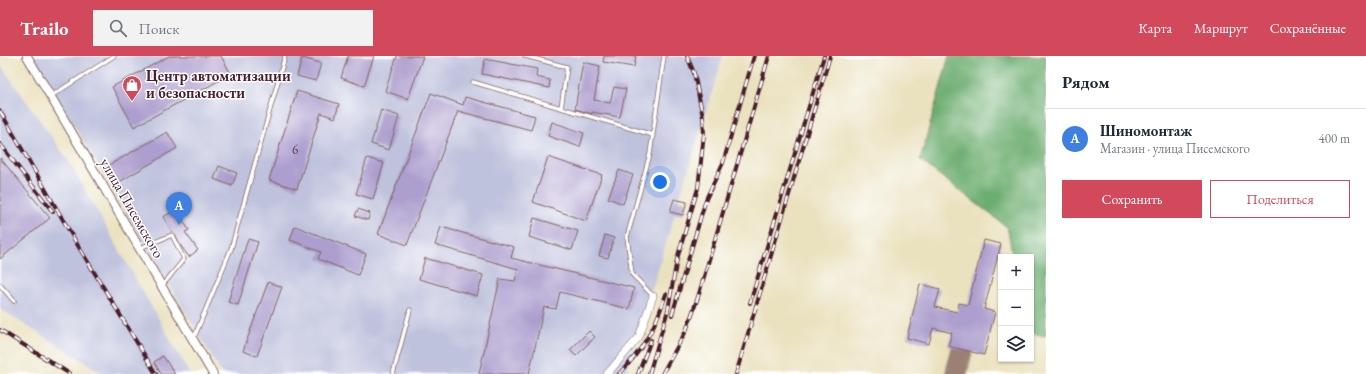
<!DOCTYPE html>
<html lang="ru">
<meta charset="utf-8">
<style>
body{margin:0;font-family:"EB Garamond",serif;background:#f2f2f3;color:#1f2937}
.controls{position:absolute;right:12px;bottom:12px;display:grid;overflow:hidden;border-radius:0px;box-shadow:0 1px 3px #0004}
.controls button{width:36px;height:36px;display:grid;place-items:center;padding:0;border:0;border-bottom:1px solid #e0e1e3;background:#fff;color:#1f2937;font:20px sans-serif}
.you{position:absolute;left:660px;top:126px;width:14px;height:14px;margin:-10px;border:3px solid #fff;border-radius:50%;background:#1a73e8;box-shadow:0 0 0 6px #1a73e833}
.badge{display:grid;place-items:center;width:26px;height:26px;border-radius:50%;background:#d1495b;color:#fff;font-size:13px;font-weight:700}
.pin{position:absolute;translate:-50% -33px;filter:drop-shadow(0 1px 2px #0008)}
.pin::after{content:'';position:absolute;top:21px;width:14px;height:12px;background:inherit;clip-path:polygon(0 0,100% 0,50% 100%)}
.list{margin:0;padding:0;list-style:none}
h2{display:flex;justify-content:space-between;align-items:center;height:52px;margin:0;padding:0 16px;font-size:17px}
h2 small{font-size:13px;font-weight:400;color:#747a83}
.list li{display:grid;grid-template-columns:26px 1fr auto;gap:12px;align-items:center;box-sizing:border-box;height:60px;padding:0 16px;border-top:1px solid #e0e1e3}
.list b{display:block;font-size:15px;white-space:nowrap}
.list p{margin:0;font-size:13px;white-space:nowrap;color:#747a83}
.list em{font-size:13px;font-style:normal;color:#747a83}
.actions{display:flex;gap:8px;padding:12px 16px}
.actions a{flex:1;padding:9px 0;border:1px solid #d1495b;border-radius:0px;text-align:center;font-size:14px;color:#d1495b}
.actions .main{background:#d1495b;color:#fff}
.icon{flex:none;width:22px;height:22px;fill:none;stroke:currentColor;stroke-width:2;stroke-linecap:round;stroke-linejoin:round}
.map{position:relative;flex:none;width:1046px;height:318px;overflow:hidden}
header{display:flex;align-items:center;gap:24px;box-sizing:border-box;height:56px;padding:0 20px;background:#d1495b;color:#fff}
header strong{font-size:19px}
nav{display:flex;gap:22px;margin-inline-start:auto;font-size:14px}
.search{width:280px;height:36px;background:#f2f2f3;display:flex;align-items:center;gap:10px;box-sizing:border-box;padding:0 14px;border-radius:0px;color:#747a83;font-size:15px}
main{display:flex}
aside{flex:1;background:#fff}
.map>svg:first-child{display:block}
.industrial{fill:#bfc2dd}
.forest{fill:#6dad6f;stroke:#5c664d}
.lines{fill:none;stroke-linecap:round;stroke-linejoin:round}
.taxiway{stroke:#9a8074;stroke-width:22}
.building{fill:#ac9ece}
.service-casing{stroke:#82635e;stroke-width:5}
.minor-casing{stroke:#82635e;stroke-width:8}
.tertiary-casing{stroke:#82635e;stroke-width:10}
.service{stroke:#fff;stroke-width:3.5}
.minor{stroke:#fff;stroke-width:7}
.tertiary{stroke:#fff;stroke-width:8}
.rail-casing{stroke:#4a1f2b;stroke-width:4}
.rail{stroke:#fff;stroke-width:2.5;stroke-dasharray:8;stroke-linecap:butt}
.labels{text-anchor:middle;stroke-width:3;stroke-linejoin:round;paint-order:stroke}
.number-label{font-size:13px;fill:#623f54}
.poi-label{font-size:15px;font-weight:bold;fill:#4a1f2b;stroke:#fff;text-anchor:start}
.street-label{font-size:15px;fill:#4a1f2b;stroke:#fff}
</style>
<header>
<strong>Trailo</strong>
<div class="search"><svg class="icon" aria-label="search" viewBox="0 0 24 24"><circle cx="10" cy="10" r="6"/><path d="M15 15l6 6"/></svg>Поиск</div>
<nav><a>Карта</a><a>Маршрут</a><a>Сохранённые</a></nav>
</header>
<main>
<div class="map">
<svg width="1046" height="318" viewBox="0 0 1046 318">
<rect width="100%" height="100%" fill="#fff"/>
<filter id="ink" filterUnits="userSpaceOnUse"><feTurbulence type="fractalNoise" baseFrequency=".025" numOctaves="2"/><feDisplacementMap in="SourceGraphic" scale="8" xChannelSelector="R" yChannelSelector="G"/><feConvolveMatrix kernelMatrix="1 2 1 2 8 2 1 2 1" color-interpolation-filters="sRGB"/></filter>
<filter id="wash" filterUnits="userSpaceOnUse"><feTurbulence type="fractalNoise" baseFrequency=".012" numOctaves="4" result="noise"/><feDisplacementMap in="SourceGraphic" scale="16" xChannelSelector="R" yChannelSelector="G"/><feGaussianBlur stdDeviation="0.9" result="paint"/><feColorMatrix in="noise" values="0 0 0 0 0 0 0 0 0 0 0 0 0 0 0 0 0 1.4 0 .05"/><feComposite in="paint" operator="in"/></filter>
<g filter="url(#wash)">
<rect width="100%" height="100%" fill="#eae1be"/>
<path class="industrial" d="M 33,0 L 723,0 L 626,318 L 222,318 Z
M 0,8 L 68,104 L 190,318 L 104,318 L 0,253 Z"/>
<path class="forest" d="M 949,0 L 1046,0 L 1046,280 L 1031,277 L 1031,201 L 1013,201 L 1007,171 L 920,104 Z"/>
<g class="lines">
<path class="taxiway" d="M 956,318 L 962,294"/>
</g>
<g id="blocks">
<path class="building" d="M 169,0 L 221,0 L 231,18 L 134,71 L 112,31 Z
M 348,0 L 374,0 L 364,30 L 341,22 Z
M 397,0 L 423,0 L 408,43 L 385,35 Z
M 604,0 L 636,0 L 634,11 L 603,6 Z
M 302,2 L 321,7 L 316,25 L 297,20 Z
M 485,3 L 537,13 L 536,21 L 550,24 L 549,32 L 482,18 Z
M 583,6 L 600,10 L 594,44 L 610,47 L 614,31 L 626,33 L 620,61 L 592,56 L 592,58 L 575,53 Z
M 297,35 L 339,48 L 335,62 L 321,57 L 297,133 L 269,124 Z
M 431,37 L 463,49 L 465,41 L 535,60 L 531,74 L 458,55 L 407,189 L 378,178 Z
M 381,54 L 399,60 L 389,94 L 371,88 Z
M 552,66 L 584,77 L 580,91 L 548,80 Z
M 167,76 L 177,92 L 114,129 L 104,112 Z
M 548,101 L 602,119 L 586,165 L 533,146 Z
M 0,102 L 50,162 L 0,203 Z
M 367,102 L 384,107 L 373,143 L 356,138 Z
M 219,110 L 237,117 L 232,130 L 214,123 Z
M 619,114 L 633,119 L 623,148 L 608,142 Z
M 674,143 L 687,146 L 683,159 L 670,156 Z
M 358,153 L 370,157 L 368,164 L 355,160 Z
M 176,154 L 189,174 L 185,176 L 198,194 L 189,201 L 181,190 L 175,178 L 172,176 L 163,161 Z
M 534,162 L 578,175 L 572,194 L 529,181 Z
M 295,170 L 366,198 L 358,219 L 318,203 L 321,196 L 290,184 Z
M 441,171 L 514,191 L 511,202 L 634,232 L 629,253 L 560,236 L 556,253 L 544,251 L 529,318 L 479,318 L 500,223 L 515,225 L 518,213 L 435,189 Z
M 605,179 L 614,182 L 608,202 L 599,200 Z
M 248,183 L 258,186 L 238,249 L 228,246 Z
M 984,184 L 1001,188 L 984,253 L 995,256 L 984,299 L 948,290 L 952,277 L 933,272 L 929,288 L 907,282 L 920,228 L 940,233 L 935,251 L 957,256 L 959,247 L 968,249 Z
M 425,202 L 483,219 L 477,240 L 419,223 Z
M 268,226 L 282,231 L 257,300 L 243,295 Z
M 589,275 L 595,281 L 576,300 L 570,294 Z
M 163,300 L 175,318 L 161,318 L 154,306 Z"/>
</g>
</g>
<g filter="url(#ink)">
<use href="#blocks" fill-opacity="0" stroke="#82635e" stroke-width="1"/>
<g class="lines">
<g class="service-casing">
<path id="service" d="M 525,0 L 567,11 L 561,52
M 473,26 L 653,79
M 51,40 L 114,0
M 140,192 L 172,179 L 184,203 L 162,230
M 0,229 L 14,245
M 653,240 L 632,218 L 627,181 L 650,98 L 664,0
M 193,284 L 231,193 L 285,0
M 393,318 L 410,254"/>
</g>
<g class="minor-casing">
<path id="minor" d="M 607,318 L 639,281 L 653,240"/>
</g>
<g class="tertiary-casing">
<path id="tertiary" d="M 27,0 L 213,318"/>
</g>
<use href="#service" class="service"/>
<use href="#minor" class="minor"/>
<use href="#tertiary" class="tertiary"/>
<g class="rail-casing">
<path id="rail" d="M 0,55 L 77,188 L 156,318
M 0,88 L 53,156
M 750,247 L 824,0
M 672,259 L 706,143 L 723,107 L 754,0
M 0,274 L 70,318
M 619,318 C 643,294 656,270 666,238
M 638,318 L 651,284
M 649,318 L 668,254 L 677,203 L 698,132 L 704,78 L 703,61 L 694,17 L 687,0
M 662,318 L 686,275 L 698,241 L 769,0
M 736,318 L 830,0"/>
</g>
<use href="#rail" class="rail"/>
</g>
</g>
<defs>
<g id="shop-pin" transform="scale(1)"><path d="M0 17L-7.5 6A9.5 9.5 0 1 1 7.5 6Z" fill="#d1495b" stroke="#fff"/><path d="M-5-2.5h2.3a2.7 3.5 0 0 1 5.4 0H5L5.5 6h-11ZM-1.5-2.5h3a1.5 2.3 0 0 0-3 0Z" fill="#fff"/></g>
</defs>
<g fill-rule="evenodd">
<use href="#shop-pin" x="132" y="29"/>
</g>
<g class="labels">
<g class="number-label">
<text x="295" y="98">6</text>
</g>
<g class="poi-label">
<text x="146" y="25">Центр автоматизации<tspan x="146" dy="17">и безопасности</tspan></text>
</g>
<g class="street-label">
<text transform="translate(132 152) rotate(60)" y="5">улица Писемского</text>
</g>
</g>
</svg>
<div class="controls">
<button>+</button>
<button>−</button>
<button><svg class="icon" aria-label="layers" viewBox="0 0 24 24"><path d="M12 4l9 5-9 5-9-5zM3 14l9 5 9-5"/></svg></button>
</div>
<div class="you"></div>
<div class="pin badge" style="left:179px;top:169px;background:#3f7fe0">A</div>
</div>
<aside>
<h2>Рядом<small></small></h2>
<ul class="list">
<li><span class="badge" style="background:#3f7fe0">A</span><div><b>Шиномонтаж</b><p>Магазин · улица Писемского</p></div><em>400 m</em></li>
</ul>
<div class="actions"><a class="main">Сохранить</a><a>Поделиться</a></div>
</aside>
</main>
